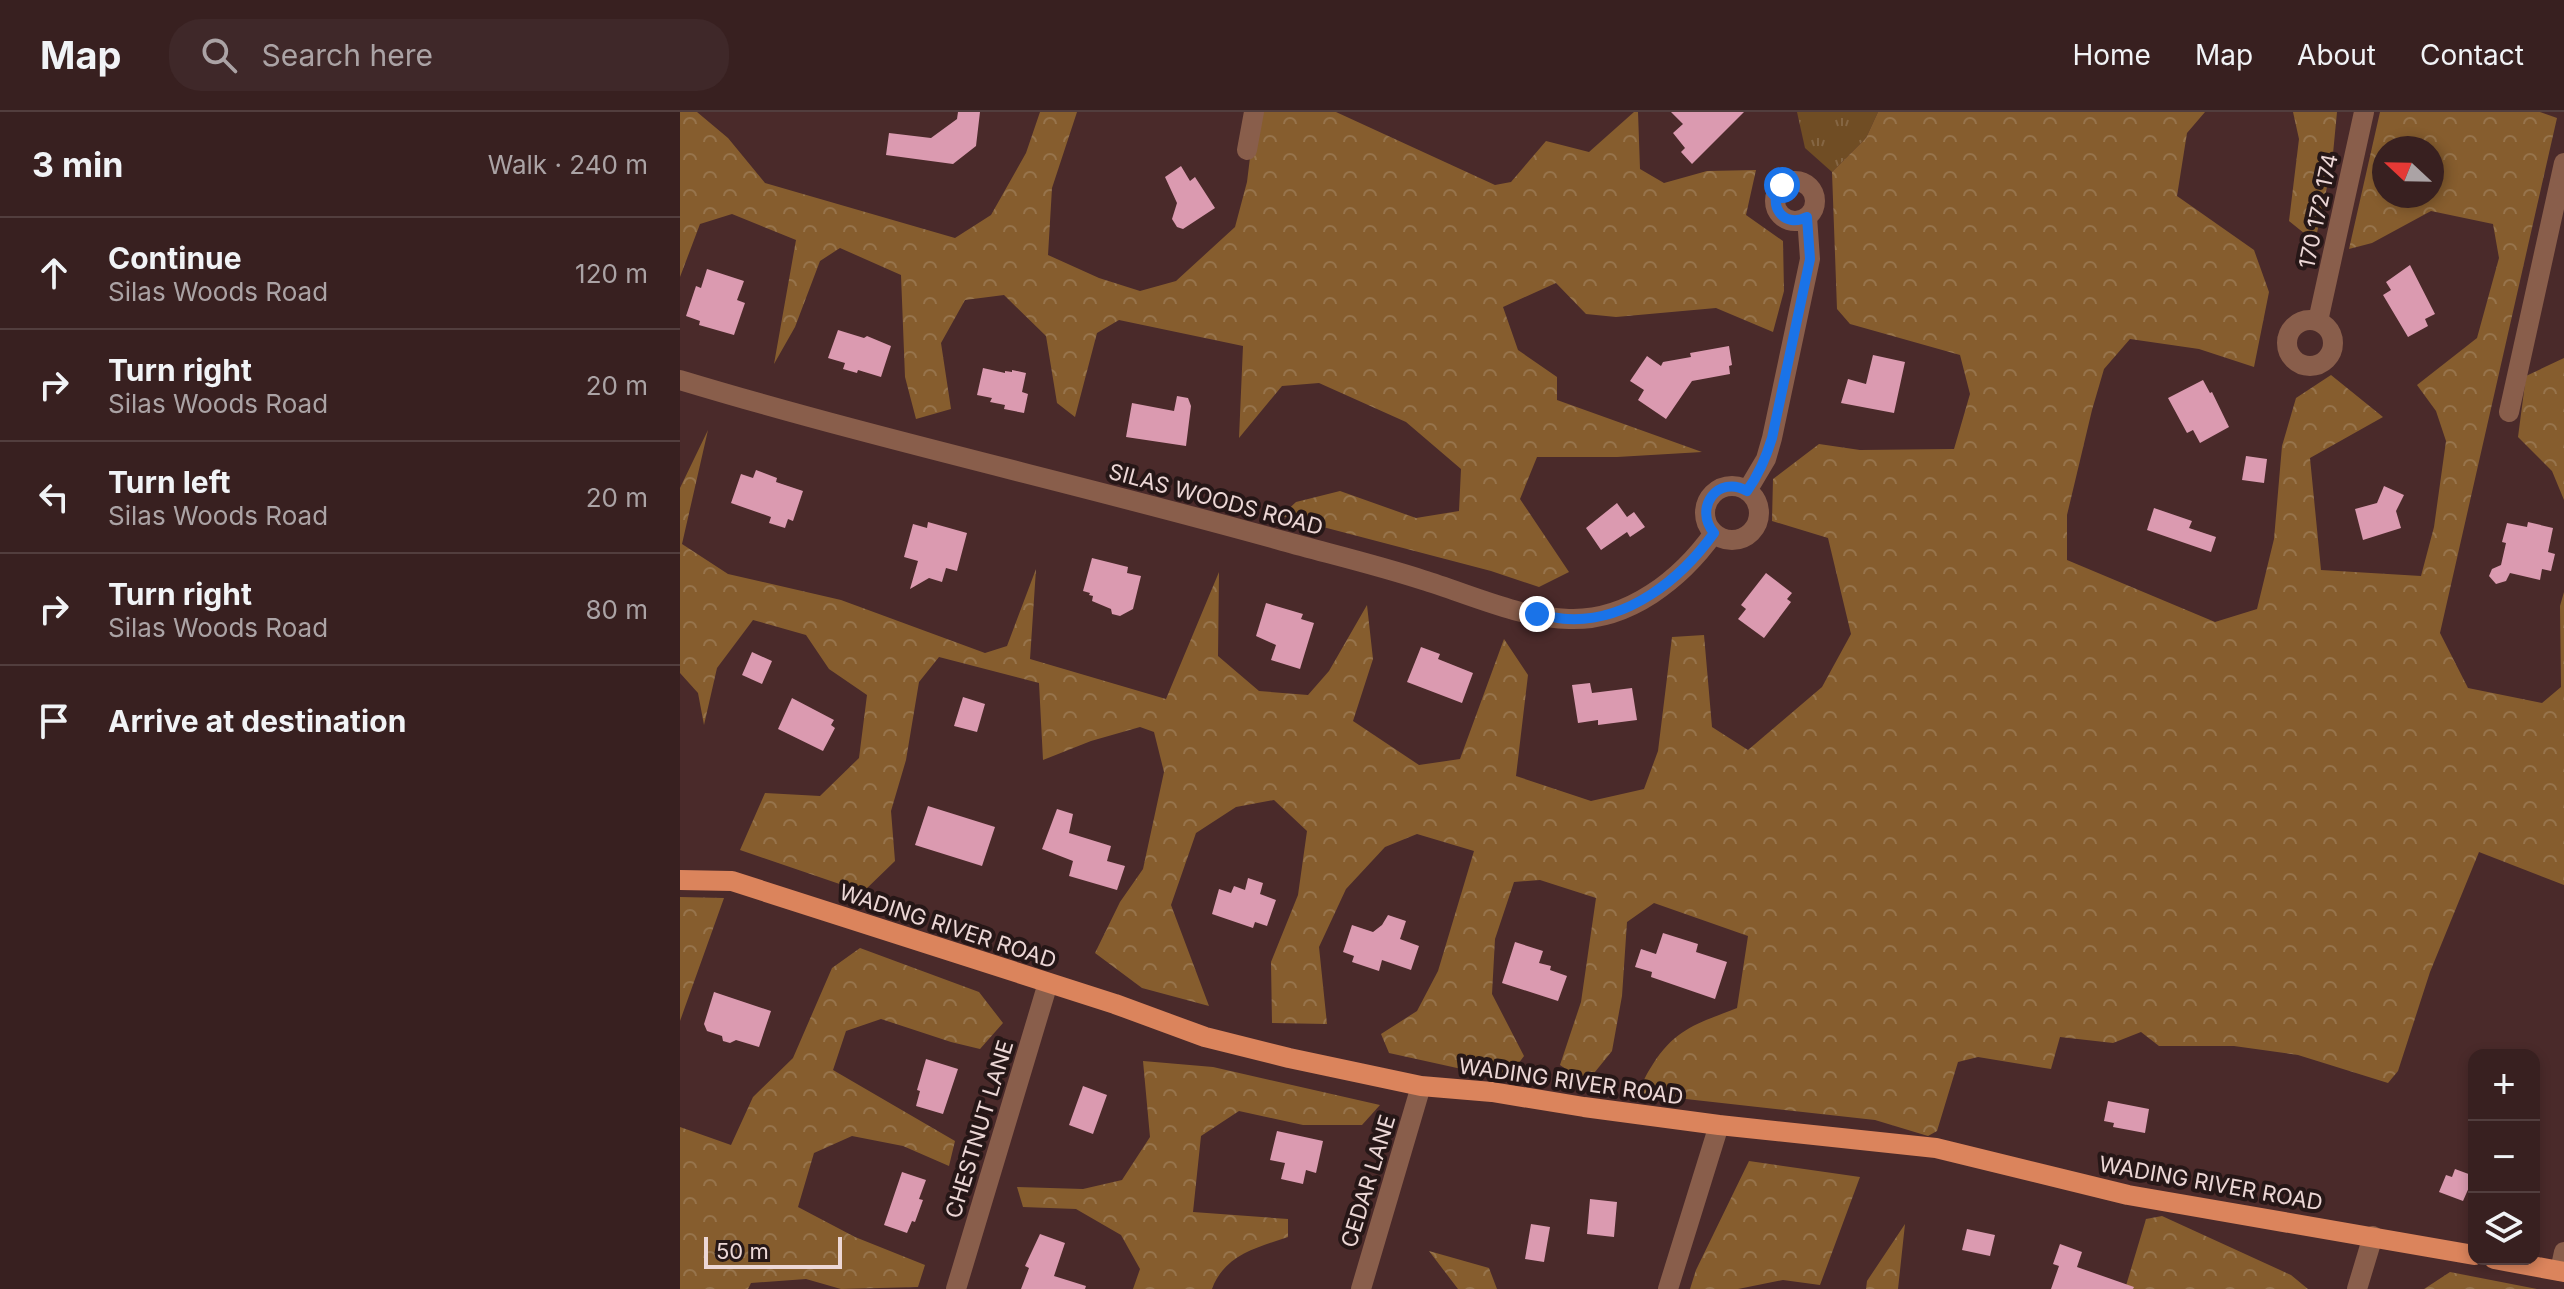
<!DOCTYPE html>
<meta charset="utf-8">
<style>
body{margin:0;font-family:Inter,sans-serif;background:#3f2829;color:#f1f3f6}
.controls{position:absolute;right:24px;bottom:24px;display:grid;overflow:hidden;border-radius:16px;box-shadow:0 4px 12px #0003}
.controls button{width:72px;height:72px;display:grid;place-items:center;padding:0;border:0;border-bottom:2px solid #523e3e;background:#382020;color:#f1f3f6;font:40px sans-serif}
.compass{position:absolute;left:1692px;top:24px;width:72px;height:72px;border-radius:50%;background:#382020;box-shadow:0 4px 12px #0003;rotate:292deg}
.scale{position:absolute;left:24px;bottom:20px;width:138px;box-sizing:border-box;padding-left:8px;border:4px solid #ecd7d6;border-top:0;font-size:22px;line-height:28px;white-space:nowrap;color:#ecd7d6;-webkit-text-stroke:6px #261717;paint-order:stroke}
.stop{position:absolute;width:24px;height:24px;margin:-18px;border:6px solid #1a73e8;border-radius:50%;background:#fff}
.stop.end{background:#1a73e8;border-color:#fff;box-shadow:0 2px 8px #0008}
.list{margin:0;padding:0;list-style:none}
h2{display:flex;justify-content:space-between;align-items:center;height:104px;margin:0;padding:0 32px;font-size:34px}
h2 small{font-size:26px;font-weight:400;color:#aba3a5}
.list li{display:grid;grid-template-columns:52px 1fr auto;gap:24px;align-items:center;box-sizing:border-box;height:112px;padding:0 32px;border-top:2px solid #523e3e}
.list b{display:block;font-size:30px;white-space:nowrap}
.list p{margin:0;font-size:26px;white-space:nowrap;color:#aba3a5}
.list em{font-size:26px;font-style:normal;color:#aba3a5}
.icon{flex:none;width:44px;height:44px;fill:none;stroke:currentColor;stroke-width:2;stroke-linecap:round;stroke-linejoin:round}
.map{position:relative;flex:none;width:1884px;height:1177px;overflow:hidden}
header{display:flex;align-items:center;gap:48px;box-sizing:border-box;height:112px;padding:0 40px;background:#382020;border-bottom:2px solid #523e3e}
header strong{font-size:38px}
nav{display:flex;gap:44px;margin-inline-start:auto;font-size:28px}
.search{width:560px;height:72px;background:#3f2829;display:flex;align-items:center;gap:20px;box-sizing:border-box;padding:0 28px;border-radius:32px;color:#aba3a5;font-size:30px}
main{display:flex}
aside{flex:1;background:#382020}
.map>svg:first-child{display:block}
.grass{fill:url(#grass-tufts)}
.forest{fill:url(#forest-crowns);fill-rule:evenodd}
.building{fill:#db9ab0}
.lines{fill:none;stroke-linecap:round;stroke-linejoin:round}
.minor{stroke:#895e4b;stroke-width:20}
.major{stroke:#db845c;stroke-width:20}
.route{stroke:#1a73e8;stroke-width:10}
.labels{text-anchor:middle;stroke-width:8;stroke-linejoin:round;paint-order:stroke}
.street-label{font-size:22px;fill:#ecd7d6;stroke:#261717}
</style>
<header>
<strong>Map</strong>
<div class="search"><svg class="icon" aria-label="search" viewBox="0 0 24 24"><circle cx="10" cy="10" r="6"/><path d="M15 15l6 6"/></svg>Search here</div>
<nav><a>Home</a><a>Map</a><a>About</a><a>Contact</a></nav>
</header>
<main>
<aside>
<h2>3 min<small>Walk · 240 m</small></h2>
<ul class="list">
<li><svg class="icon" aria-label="ahead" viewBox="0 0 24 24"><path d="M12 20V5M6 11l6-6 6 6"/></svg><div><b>Continue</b><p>Silas Woods Road</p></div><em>120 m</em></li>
<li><svg class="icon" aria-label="right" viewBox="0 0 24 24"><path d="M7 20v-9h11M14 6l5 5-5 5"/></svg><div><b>Turn right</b><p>Silas Woods Road</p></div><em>20 m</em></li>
<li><svg class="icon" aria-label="left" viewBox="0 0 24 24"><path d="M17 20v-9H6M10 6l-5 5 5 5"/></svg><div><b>Turn left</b><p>Silas Woods Road</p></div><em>20 m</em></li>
<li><svg class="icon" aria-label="right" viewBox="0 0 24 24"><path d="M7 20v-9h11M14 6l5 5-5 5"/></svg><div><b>Turn right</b><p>Silas Woods Road</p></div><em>80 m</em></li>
<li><svg class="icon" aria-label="arrive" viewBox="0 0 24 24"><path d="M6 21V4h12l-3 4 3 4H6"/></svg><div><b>Arrive at destination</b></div></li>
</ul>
</aside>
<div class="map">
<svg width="1884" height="1177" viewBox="0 0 1884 1177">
<defs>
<pattern id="grass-tufts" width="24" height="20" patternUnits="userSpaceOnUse" patternTransform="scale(2)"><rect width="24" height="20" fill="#704d24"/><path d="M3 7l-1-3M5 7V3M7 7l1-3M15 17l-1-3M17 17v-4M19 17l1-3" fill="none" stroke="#856643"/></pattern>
<pattern id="forest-crowns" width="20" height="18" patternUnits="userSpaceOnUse" patternTransform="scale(2)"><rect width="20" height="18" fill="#865d2e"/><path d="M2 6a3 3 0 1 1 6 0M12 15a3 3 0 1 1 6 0" fill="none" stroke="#97744c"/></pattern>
</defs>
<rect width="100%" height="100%" fill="#4a2a2a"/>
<path class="grass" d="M 1117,0 L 1198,0 L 1186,26 L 1152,60 L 1125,36 Z"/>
<path class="forest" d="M 0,0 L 17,0 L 48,26 L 85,71 L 275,126 L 311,103 L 346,41 L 360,0 L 397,0 L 372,76 L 368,143 L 419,166 L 460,179 L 496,169 L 555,115 L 567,70 L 574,13 L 584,0 L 656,0 L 815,73 L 831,70 L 866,29 L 909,40 L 954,0 L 958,0 L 960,57 L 984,71 L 1027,59 L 1076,58 L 1066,103 L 1103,129 L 1104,179 L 1093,220 L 1036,196 L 936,205 L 906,202 L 876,171 L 823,195 L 838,238 L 877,265 L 877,288 L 1022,340 L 937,345 L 857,345 L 840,387 L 889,460 L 859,475 L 811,459 L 601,404 L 616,390 L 660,379 L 736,406 L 779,399 L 781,357 L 726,310 L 639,271 L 602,274 L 559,326 L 563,234 L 439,208 L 417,221 L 395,305 L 377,291 L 366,224 L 324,183 L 285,188 L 261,231 L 271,297 L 236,307 L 225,265 L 221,163 L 160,136 L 140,149 L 115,215 L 94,252 L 116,128 L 52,102 L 20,112 L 0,165 Z
M 1198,0 L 1525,0 L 1507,21 L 1497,84 L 1574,138 L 1589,180 L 1574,255 L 1519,237 L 1450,227 L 1424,257 L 1412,298 L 1387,403 L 1387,448 L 1535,510 L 1577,497 L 1594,427 L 1602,334 L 1616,286 L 1651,263 L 1703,305 L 1630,346 L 1641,458 L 1741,464 L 1754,415 L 1766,329 L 1756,299 L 1737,273 L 1797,226 L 1819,146 L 1813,112 L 1751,99 L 1692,131 L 1669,137 L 1700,0 L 1860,0 L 1877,6 L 1760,521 L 1788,576 L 1862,591 L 1881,575 L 1880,494 L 1884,480 L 1884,773 L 1799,740 L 1750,860 L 1718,959 L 1708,971 L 1618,943 L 1554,934 L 1479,934 L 1461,920 L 1433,931 L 1380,925 L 1371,957 L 1298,945 L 1278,950 L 1257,1019 L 1248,1024 L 1195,1008 L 961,982 C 962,969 966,963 973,952 C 996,916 1019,911 1057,896 L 1068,824 L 974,791 L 947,810 L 942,884 L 932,939 L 906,971 L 880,953 L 901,890 L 916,786 L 860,768 L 834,770 L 815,827 L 812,882 L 844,944 L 827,967 L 709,941 L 701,922 L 737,899 L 758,859 L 794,739 L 737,722 L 705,735 L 666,777 L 639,835 L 647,912 L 592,911 L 591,850 L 618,783 L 627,719 L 594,688 L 556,695 L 516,721 L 491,793 L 529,894 L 462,876 L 415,841 L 440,790 L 463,757 L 484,660 L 474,620 L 460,615 L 411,629 L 363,648 L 359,571 L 259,545 L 239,570 L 226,648 L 211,699 L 215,749 L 183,780 L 60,738 L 85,681 L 140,684 L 179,646 L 187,583 L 149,557 L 126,523 L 73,508 L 37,556 L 24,613 L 18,581 L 0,561 L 0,376 L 28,318 L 2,432 L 48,462 L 161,488 L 305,541 L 327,534 L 356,457 L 350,547 L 486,587 L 539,460 L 538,544 L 579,579 L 628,583 L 649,559 L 687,493 L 693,547 L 673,609 L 739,653 L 780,647 L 824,527 L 848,563 L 836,664 L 911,689 L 964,677 L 978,639 L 992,525 L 1024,523 L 1032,615 L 1068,638 L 1142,575 L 1171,522 L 1148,426 L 1092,409 L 1093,367 L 1139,332 L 1180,338 L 1274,337 L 1290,282 L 1280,243 L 1170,212 L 1157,197 L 1152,60 L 1186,26 ZM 1704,36 L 1752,36 L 1752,84 L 1704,84 Z
M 1613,0 L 1657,0 L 1652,52 L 1635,130 L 1609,109 L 1619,27 Z
M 1884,246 L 1884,388 L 1872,359 L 1838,325 L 1846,264 Z
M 0,785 L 44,786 L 0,909 Z
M 180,836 L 299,880 L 323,911 L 300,937 L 271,930 L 201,907 L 166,919 L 153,958 L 275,1029 L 269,1054 L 223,1034 L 172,1024 L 134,1041 L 118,1095 L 175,1125 L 245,1153 L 238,1175 L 161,1177 L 126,1167 L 71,1171 L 68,1177 L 0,1177 L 0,1015 L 51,1033 L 73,985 L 113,946 L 152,856 Z
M 463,949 L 533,955 L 700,993 L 682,1013 L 623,1013 L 559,999 L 521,1024 L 513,1100 L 608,1107 L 608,1125 C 578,1135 544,1143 532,1177 L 453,1177 L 460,1157 L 441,1123 L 396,1097 L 343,1095 L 337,1075 L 403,1077 L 442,1068 L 470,1025 Z
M 1069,1049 L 1180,1065 L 1140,1173 L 1103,1168 L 1058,1177 L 1010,1177 L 1016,1158 Z
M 1482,1104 L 1611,1163 L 1628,1177 L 1445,1177 L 1466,1107 Z
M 1225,1112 L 1218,1177 L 1186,1177 L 1187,1169 Z
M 749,1139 L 809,1156 L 817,1177 L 778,1177 Z
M 1770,1160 L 1857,1177 L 1744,1177 Z"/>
<path class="building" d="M 278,0 L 300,0 L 296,34 L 273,52 L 206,43 L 209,21 L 251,26 L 277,7 Z
M 991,0 L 1064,0 L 1012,52 L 1001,40 L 1005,36 L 993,21 L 1003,12 Z
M 501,54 L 510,69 L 515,65 L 535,96 L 503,117 L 497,115 L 492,107 L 497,91 L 485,65 Z
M 1730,153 L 1755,202 L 1745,207 L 1748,214 L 1728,225 L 1703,183 L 1711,178 L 1706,170 Z
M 27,157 L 64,169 L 57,188 L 65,191 L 54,223 L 19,213 L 20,209 L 6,204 L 16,174 L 21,176 Z
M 158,218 L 184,226 L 187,224 L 211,234 L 201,265 L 178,258 L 177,261 L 163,257 L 165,251 L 148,246 Z
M 1049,234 L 1052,253 L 1049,254 L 1050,262 L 1012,269 L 986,307 L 958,288 L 964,278 L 950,269 L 967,244 L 981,254 L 983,250 L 1011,245 L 1010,241 Z
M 1193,243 L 1225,250 L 1214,301 L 1161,291 L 1168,267 L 1186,272 Z
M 303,256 L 325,261 L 325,259 L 332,260 L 332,258 L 346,261 L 342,280 L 348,282 L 344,301 L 324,297 L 325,293 L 310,290 L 312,286 L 297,283 Z
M 1523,268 L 1530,281 L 1532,280 L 1549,315 L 1520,331 L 1513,318 L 1507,321 L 1488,286 Z
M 497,284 L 508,286 L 511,294 L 506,334 L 446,325 L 452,291 L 494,299 Z
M 1566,344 L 1587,347 L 1584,371 L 1562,368 Z
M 76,358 L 97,366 L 96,370 L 123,379 L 113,409 L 108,407 L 105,416 L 89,411 L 91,405 L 51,391 L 61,362 L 73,366 Z
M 1704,374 L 1724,383 L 1716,399 L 1721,416 L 1683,428 L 1675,397 L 1697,391 Z
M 937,391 L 947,405 L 954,400 L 965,415 L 950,425 L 947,420 L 921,438 L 906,416 Z
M 1474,396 L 1512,409 L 1509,416 L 1536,425 L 1531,440 L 1467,418 Z
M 248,410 L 287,421 L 277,459 L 266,456 L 262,470 L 249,466 L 230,477 L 238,449 L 224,445 L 233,412 L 247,416 Z
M 1848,410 L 1873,416 L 1868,440 L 1875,442 L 1871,459 L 1862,457 L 1860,468 L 1830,461 L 1826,469 L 1816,472 L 1809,464 L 1812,457 L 1821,453 L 1826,431 L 1822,430 L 1827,411 L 1847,415 Z
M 412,446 L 448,455 L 447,461 L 461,464 L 453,497 L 440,504 L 432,502 L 431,497 L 412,489 L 413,484 L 409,483 L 410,481 L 403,479 Z
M 1086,461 L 1112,481 L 1107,487 L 1111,490 L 1084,526 L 1058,507 L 1066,497 L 1061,493 Z
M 586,491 L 623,502 L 621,507 L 634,511 L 620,557 L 591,548 L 596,533 L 576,524 Z
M 741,535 L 760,542 L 758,547 L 793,561 L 782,591 L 727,570 Z
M 72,540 L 92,549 L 82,572 L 62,563 Z
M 910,571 L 912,581 L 952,576 L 957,608 L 918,613 L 918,608 L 898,611 L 892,573 Z
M 283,585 L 305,592 L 297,620 L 274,614 Z
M 112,586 L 154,608 L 151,613 L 155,616 L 143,639 L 98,617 Z
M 248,694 L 315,715 L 302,754 L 235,733 Z
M 377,697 L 393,702 L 389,721 L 431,734 L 427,749 L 445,754 L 437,778 L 389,764 L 393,749 L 362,737 Z
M 568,766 L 583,771 L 580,782 L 596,788 L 587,814 L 575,810 L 573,816 L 532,802 L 539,777 L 551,781 L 554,774 L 565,778 Z
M 708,803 L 726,809 L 720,827 L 739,834 L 731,858 L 702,848 L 699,859 L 672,850 L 674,844 L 663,840 L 672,813 L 693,820 L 702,813 Z
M 983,821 L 1018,832 L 1016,840 L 1047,850 L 1035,887 L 971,865 L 972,860 L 955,855 L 961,837 L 976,842 Z
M 835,830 L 863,839 L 859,851 L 871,854 L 870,858 L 887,864 L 878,889 L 822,871 Z
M 34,880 L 91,899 L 79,935 L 56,928 L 50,931 L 43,929 L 42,924 L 27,919 L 24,912 Z
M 246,947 L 278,957 L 263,1002 L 236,994 L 240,979 L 237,978 Z
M 403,974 L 427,983 L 413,1022 L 389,1013 Z
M 1428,989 L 1469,997 L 1465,1021 L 1433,1015 L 1434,1011 L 1424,1009 Z
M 597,1019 L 643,1029 L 636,1061 L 626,1058 L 623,1072 L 601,1067 L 605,1051 L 590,1048 Z
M 1775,1057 L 1794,1064 L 1783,1089 L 1759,1080 L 1766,1063 L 1772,1065 Z
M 222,1060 L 246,1068 L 239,1087 L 243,1088 L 235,1110 L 232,1109 L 227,1121 L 204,1113 Z
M 910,1087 L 937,1090 L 934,1125 L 907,1122 Z
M 851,1112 L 870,1115 L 864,1150 L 845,1147 Z
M 1287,1117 L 1315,1123 L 1310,1144 L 1282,1138 Z
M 360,1122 L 385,1131 L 374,1164 L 406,1174 L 405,1177 L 341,1177 L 349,1156 L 345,1154 Z
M 1380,1132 L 1402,1140 L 1397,1155 L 1454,1175 L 1453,1177 L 1371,1177 L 1379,1154 L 1373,1152 Z"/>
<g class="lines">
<path class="minor" d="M 567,38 L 574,0
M1095 89a20 20 0 1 1 40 0a20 20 0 1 1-40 0Z
M1607 231a23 23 0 1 1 46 0a23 23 0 1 1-46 0Z
M 1638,209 L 1684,0
M 0,268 C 199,328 403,373 603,429 C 650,442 697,453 743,468 C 789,482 840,506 889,507 C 949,509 1001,467 1034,421
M 1829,300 L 1884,51
M1025 401a27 27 0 1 1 54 0a27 27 0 1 1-54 0Z
M 1067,379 L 1086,347 L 1092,326 L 1130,147 L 1127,105
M 1880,1159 L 1884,1140
M 276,1177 L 368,871
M 681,1177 L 741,974
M 988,1177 L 1039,1013
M 1677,1177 L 1693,1124"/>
<path class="major" d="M 0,768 L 52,769 L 435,892 L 525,925 L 609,946 L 741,974 L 812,980 L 904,995 L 1039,1013 L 1256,1036 L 1448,1083 L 1794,1143
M 1814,1147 L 1884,1160"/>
</g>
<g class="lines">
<path class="route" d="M 857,502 C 867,504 878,507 888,507 C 948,510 1001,467 1034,421 C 1013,396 1038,362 1067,379 C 1079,362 1086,346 1092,326 L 1130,147 L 1127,105 C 1103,117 1086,92 1102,73"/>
</g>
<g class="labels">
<g class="street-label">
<text transform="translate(1638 99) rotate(-78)" y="8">170 172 174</text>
<text transform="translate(536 387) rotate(15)" y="8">SILAS WOODS ROAD</text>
<text transform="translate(268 814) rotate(18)" y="8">WADING RIVER ROAD</text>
<text transform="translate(891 969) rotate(8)" y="8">WADING RIVER ROAD</text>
<text transform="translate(299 1017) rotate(-73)" y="8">CHESTNUT LANE</text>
<text transform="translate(688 1069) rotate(-73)" y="8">CEDAR LANE</text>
<text transform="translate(1531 1071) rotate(10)" y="8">WADING RIVER ROAD</text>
</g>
</g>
</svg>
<div class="controls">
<button>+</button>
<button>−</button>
<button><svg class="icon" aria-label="layers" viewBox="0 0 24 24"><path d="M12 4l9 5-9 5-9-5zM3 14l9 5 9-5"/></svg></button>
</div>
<svg class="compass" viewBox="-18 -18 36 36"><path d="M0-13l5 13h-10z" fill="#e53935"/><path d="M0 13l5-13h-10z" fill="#aba3a5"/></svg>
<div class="scale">50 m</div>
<div class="stop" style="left:1102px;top:73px"></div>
<div class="stop end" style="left:857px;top:502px"></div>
</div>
</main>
